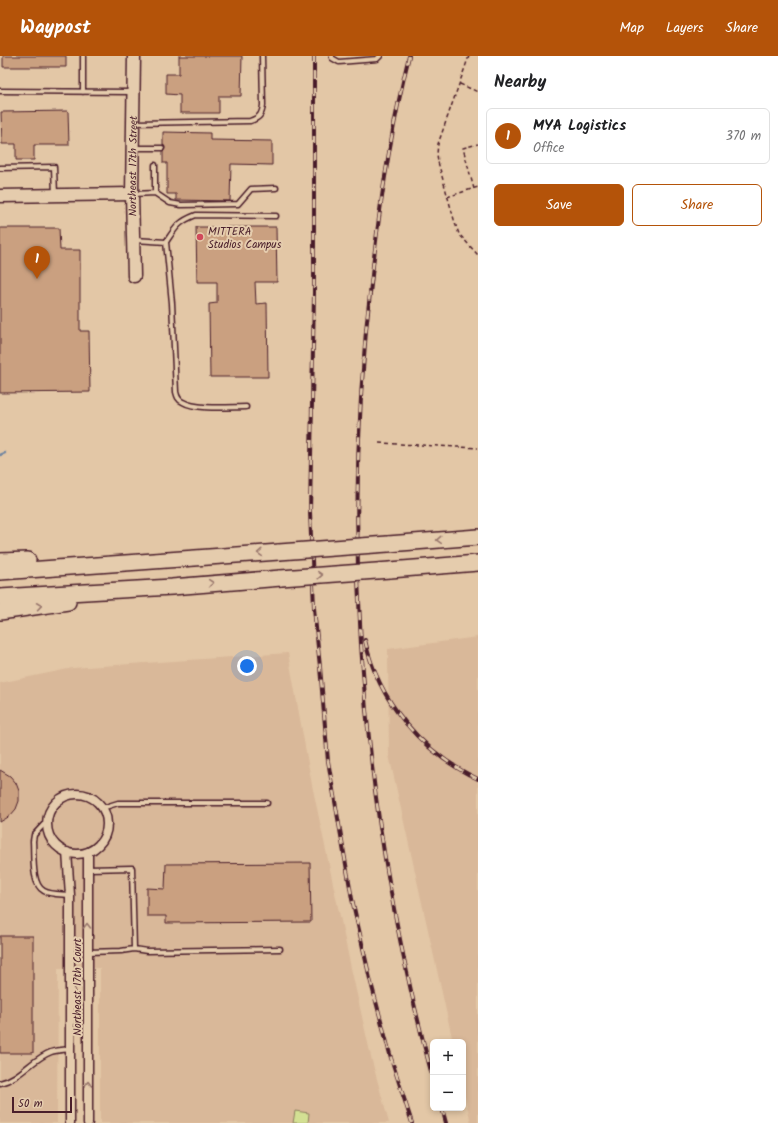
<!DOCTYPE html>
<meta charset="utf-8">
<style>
body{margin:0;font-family:Kalam,sans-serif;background:#f6f6f6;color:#202124}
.controls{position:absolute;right:12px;bottom:12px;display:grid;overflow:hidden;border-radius:6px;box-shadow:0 2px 6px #0003}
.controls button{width:36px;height:36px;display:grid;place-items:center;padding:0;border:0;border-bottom:1px solid #e0e0e0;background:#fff;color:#202124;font:20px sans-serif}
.scale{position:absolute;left:12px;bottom:10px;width:60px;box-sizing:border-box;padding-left:4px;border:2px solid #4a1f2b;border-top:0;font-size:11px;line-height:14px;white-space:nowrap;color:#4a1f2b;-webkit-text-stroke:3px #e5ccad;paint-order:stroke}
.you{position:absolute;left:247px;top:610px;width:14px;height:14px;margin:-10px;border:3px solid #fff;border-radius:50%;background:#1a73e8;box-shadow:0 0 0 6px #1a73e833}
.badge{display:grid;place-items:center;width:26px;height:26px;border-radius:50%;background:#b45309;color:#fff;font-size:13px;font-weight:700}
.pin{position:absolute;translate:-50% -33px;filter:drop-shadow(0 1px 2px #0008)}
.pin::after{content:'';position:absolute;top:21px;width:14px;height:12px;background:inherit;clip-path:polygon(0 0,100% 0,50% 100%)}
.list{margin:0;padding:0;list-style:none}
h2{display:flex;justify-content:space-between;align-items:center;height:52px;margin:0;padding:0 16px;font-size:17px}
h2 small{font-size:13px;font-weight:400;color:#757577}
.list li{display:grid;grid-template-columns:26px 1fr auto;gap:12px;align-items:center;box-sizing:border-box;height:56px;margin:0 8px 8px;padding:0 8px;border:1px solid #e0e0e0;border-radius:6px}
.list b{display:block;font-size:15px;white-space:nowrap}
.list p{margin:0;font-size:13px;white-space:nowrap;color:#757577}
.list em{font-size:13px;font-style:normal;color:#757577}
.actions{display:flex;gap:8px;padding:12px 16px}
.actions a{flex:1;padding:9px 0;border:1px solid #b45309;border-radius:6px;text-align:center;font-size:14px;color:#b45309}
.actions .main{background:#b45309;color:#fff}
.map{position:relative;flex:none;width:478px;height:1067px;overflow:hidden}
header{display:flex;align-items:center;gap:24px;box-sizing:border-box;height:56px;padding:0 20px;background:#b45309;color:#fff}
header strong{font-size:19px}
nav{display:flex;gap:22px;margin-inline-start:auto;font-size:14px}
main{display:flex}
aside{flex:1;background:#fff}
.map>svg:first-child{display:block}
.built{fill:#d9b899}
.green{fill:#d3e093;stroke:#8e805f}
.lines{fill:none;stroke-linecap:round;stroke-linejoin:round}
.stream{stroke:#7387a1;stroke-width:2.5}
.building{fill:#caa080;stroke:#4a1f2b}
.lane-casing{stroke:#4a1f2b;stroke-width:7}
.street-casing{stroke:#4a1f2b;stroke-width:11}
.secondary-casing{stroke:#4a1f2b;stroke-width:15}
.highway-casing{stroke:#4a1f2b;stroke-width:18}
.path{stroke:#4a1f2b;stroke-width:1.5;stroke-dasharray:4 3;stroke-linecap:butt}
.lane{stroke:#e5ccad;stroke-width:4}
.street{stroke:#e5ccad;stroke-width:8}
.secondary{stroke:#e5ccad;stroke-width:12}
.highway{stroke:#e5ccad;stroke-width:15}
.rail-casing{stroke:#4a1f2b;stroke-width:4}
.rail{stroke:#e5ccad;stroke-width:2.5;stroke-dasharray:8;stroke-linecap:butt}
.highway-bridge-casing{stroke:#4a1f2b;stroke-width:18;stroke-linecap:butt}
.highway-bridge{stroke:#e5ccad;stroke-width:15}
.oneway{stroke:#98766c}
.poi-dot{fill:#d1495b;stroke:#e5ccad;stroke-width:1.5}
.labels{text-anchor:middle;stroke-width:4;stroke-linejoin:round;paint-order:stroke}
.street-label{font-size:11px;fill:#4a1f2b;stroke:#e5ccad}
.poi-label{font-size:11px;fill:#4a1f2b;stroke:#e5ccad;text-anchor:start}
</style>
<header>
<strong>Waypost</strong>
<nav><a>Map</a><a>Layers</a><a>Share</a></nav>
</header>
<main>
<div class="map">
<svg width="478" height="1067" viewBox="0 0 478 1067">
<rect width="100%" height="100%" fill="#e3c7a6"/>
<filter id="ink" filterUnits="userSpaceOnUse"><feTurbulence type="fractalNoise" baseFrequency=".025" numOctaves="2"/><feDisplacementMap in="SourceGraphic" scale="8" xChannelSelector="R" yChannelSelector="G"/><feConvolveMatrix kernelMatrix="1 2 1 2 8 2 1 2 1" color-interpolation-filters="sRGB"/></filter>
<g filter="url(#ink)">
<path class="built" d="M 478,581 L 478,1067 L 471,1067 L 463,1032 L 463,986 L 453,986 L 389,699 L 388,593 Z
M 288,597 L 312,729 L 351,912 L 372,1005 L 389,1067 L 100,1067 L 100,912 L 58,913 L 57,1067 L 0,1067 L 0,627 L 73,612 Z"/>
<path class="green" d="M 295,1055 L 309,1057 L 308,1067 L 293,1067 Z"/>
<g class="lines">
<path class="stream" d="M 0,399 L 5,397"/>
</g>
<path class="building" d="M 3,0 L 66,0 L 66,11 L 3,11 Z
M 179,0 L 242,0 L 241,40 L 219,40 L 219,57 L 180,57 L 180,39 L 166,38 L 166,18 L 179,18 Z
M 68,55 L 69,89 L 34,89 L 34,104 L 16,104 L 16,88 L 2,88 L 1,56 Z
M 163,76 L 210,77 L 210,84 L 272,85 L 272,109 L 231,108 L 230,145 L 176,144 L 176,138 L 167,138 L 167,107 L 163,107 L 163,95 L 165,92 L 163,89 Z
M 196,171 L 276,171 L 277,226 L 255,226 L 256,248 L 267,247 L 268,321 L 210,321 L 209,248 L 217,247 L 217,226 L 197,226 Z
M 0,172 L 59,172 L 60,194 L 80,194 L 80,275 L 89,275 L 90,336 L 0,337 Z
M 0,714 L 10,720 L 16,727 L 19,735 L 19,745 L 16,753 L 10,760 L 0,766 Z
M 310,807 L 311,866 L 166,867 L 166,860 L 147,860 L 147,832 L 165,833 L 166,808 Z
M 0,880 L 33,880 L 33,997 L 0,997 Z"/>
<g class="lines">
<g class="lane-casing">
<path id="lane" d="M 332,0 L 332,2 L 339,6 L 377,3 L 380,0
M 0,35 L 132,36
M 83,36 L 83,0
M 135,67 L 250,65 C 259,62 262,59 263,49 L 262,0
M 135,92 L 162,92
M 0,112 L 54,111 L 55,139
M 155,137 L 170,147 L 181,149 L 238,148 L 251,133 L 276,132
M 134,138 L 155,137 L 155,109
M 135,184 L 166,186 C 176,171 178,166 196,159 L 276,160
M 166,186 L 172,247 L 176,336 C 177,340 178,344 183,346 C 196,354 230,351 246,351
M 102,752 L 118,747 L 267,747
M 47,765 L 34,779 L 33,785 C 34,798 31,829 44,835 C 51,839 62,838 70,839
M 88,813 L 132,812 L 134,893 L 121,895 L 88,896
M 134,893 L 147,895 L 280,893
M 0,1027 C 21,1022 32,1003 51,996 C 57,994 64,994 70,993"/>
</g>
<g class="street-casing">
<path id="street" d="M47 768a30 30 0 1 1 60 0a30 30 0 1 1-60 0Z
M 67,796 L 70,839 L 70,1067
M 88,796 L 88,1067"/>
</g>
<g class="secondary-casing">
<g id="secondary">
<path d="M 0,140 L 132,138"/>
<path id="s1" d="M 134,220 L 132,138 L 134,0"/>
</g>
</g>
<g class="highway-casing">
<path id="highway" d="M 388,488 L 478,481
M 0,505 L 28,504
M 390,514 L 478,507
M 0,516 L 279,496
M 0,541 L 172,531 L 281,522
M 0,556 L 68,546"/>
</g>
<path class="path" d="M 469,0 L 438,88 L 437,98 L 438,106 L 455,167 L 459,178 L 478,199
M 460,28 L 478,36
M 474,133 L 463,92 L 478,88
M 447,141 L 478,131
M 379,387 L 478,392"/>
<use href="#lane" class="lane"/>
<use href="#street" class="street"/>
<use href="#secondary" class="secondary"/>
<use href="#highway" class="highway"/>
<g class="rail-casing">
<path id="rail" d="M 314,0 L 314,237 L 310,456 L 314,552 L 320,611 L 328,705 L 352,843 L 370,923 L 391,1002 L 412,1067
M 409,0 C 392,69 381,139 373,210 C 339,484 361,757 433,1023
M 365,584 C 378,645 422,697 478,723
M 442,1052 L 446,1067"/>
</g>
<use href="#rail" class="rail"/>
<g class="highway-bridge-casing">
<path id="highway-bridge" d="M 279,496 L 388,488
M 281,522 L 390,514"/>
</g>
<use href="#highway-bridge" class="highway-bridge"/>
</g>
<defs><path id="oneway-chevron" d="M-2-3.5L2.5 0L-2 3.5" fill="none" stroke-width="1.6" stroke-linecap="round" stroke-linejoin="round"/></defs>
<g class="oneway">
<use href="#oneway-chevron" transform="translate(439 484) rotate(176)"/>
<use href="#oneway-chevron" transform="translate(260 497) rotate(176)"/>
<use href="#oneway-chevron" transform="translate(320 519) rotate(-4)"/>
<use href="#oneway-chevron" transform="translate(211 527) rotate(-5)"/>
<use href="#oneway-chevron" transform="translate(39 550) rotate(-8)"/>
<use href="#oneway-chevron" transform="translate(87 870) rotate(-90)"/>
<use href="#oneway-chevron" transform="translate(88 1028) rotate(-90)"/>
</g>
</g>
<circle class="poi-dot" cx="200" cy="181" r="4"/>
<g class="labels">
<g class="street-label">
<text dy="4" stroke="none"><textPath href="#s1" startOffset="110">Northeast 17th Street</textPath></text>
<text transform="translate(77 931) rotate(-90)" y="4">Northeast 17th Court</text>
</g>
<g class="poi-label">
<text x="208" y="179">MITTERA<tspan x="208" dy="13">Studios Campus</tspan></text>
</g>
</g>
</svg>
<div class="controls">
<button>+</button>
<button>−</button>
</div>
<div class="scale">50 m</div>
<div class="you"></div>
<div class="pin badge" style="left:37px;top:223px">1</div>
</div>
<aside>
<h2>Nearby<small></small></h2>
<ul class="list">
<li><span class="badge">1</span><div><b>MYA Logistics</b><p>Office</p></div><em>370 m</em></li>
</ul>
<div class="actions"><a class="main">Save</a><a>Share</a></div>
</aside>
</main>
